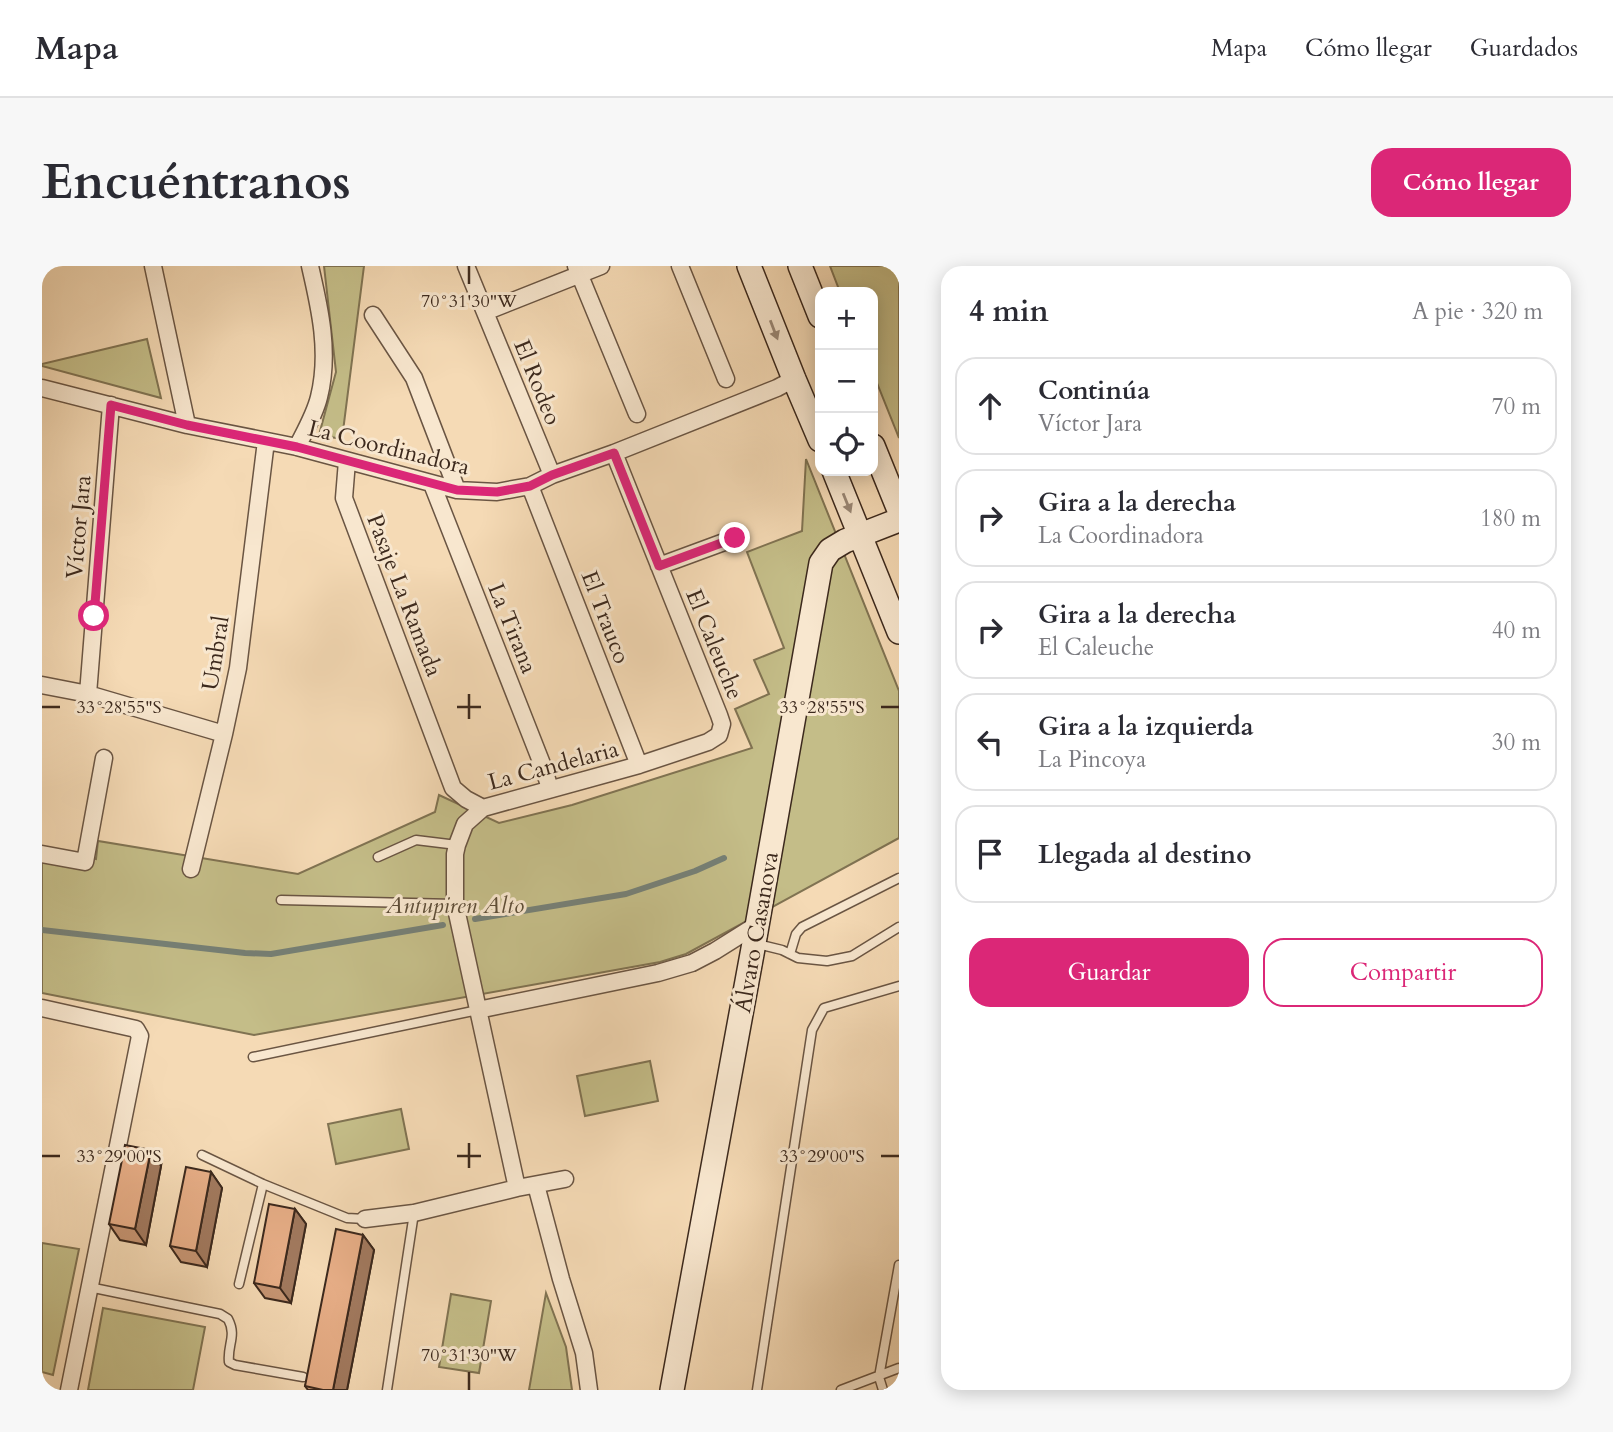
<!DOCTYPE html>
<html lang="es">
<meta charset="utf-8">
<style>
body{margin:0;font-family:Cardo,serif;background:#f7f7f7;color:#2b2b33}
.controls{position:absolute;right:21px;top:21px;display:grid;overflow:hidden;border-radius:14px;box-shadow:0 4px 18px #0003}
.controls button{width:63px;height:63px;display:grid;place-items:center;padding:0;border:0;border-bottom:2px solid #e1e1e2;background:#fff;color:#2b2b33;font:35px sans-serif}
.stop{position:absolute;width:21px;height:21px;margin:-16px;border:5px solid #db2777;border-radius:50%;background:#fff}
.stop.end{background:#db2777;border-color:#fff;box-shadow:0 2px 7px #0008}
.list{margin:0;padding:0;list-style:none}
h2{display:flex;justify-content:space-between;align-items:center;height:91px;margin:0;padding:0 28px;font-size:30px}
h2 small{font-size:23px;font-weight:400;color:#7c7c81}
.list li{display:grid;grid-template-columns:46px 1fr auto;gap:21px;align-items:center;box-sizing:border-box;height:98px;margin:0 14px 14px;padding:0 14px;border:2px solid #e1e1e2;border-radius:21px}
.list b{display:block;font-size:26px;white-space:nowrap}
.list p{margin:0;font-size:23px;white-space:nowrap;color:#7c7c81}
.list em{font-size:23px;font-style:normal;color:#7c7c81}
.actions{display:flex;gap:14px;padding:21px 28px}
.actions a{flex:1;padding:16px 0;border:2px solid #db2777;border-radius:21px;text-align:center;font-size:24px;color:#db2777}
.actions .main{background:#db2777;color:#fff}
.icon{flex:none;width:38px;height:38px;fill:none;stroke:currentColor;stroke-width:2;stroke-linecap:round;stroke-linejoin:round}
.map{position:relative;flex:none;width:857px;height:1124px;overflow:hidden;border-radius:21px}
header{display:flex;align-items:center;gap:42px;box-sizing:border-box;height:98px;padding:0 35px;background:#fff;border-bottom:2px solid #e1e1e2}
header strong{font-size:33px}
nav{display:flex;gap:38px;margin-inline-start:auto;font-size:24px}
.intro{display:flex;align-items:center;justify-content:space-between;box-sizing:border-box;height:168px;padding:0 42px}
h1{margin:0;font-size:49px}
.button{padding:18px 32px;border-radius:21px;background:#db2777;color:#fff;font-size:24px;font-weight:700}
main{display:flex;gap:42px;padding:0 42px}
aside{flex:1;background:#fff;border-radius:21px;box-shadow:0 4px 18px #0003}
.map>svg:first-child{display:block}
.green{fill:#c4bd88;stroke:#807352;stroke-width:2}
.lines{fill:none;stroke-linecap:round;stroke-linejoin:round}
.stream{stroke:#768076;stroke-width:6}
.lane-casing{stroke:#6a5543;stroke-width:11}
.street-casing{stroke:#6a5543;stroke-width:19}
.secondary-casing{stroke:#3c291d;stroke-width:26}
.lane{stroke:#f8e7cf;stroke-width:8}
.street{stroke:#f8e7cf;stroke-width:16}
.secondary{stroke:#f8e7cf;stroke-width:23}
.wall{fill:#c69573;stroke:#3c291d;stroke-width:2}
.shaded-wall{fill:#a1795e;stroke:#3c291d;stroke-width:2}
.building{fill:#e6ad86;stroke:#3c291d;stroke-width:2}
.oneway{fill:#9a8876}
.route{stroke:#db2777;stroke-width:9}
.ticks{fill:none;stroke:#3c291d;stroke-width:2.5}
.labels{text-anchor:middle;stroke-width:6;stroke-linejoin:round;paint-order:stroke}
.street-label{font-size:23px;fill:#3c291d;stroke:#f8e7cf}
.park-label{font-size:23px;font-style:italic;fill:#5e4e38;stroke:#f8e7cf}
.ticks-label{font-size:18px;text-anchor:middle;fill:#3c291d;stroke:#f8e7cf;stroke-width:6;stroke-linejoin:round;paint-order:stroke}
</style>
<header>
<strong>Mapa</strong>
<nav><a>Mapa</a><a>Cómo llegar</a><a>Guardados</a></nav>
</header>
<div class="intro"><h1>Encuéntranos</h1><a class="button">Cómo llegar</a></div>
<main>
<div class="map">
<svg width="857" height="1124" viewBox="0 0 857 1124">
<rect width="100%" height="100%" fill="#f5dab5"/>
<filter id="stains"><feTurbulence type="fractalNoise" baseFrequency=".00286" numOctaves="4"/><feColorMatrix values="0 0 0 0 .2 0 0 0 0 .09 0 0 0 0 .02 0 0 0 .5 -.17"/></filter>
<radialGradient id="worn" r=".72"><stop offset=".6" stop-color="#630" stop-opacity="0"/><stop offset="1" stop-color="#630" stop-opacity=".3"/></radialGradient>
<path class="green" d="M 282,0 L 322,0 L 300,173 L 277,169 L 294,106 Z
M 788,0 L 857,0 L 857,172 L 831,107 L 831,26 L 798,26 Z
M 105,73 L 119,132 L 0,100 L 0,98 Z
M 764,193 L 857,425 L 857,572 L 644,688 L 618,696 L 212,769 L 0,727 L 0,584 L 54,593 L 56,575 L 256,608 L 393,546 L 397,529 L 457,557 L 530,539 L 710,482 L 693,443 L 727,428 L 712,394 L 742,382 L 705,286 L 760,265 Z
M 608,795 L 616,835 L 543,850 L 535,810 Z
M 359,843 L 367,883 L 294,898 L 286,858 Z
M 0,977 L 37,983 L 11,1109 L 0,1106 Z
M 504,1027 L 524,1081 L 530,1124 L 487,1124 Z
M 409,1028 L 449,1035 L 437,1107 L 397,1101 Z
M 61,1042 L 163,1061 L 151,1124 L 46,1124 Z"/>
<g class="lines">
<path class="stream" d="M 433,653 L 584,628 L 653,605 L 682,592
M 0,664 L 203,687 L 229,688 L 401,659"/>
<g class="lane-casing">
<path id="lane" d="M 336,591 L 374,574 L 415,579
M 239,634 L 413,638
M 715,678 L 740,684 L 756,692 L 785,695 L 810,690 L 857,661
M 748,688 L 754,668 L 760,661 L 857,612
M 211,791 L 436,744
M 160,889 L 221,918 L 305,952 L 323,953
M 197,1018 L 221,918
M 47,1021 L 178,1048 L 186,1053 C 195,1070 185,1079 187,1096 L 193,1099 L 261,1111
M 345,1124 L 372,947
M 715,1124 L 770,764 L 782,742 L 857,720
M 799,1124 L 857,1102
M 841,1124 L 837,1111 L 857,999"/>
</g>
<g class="street-casing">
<path id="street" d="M 111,0 L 145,159
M 424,0 L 510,209
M 534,0 L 595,148
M 638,0 L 684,113
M 443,46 L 559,0
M 331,49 L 372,112 L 415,224
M 0,122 L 145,159 L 255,181 L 415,224 L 455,226 L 488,220 L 510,209 L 572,187 L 735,122 L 752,113
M 255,181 C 263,165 273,148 277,131 C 288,87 278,43 268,0
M 305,195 L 302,232 L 411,522 L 424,533 L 441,542
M 390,218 L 502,503 L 508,523
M 488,220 L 597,499
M 617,300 L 693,272
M 0,419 L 46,428 L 182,468
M 46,428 L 69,139
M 0,588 L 43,596 L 62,492
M 149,603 L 182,468 L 196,402 L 224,175
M 0,742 L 94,763 L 98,770 L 27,1124
M 436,744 L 616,707 L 650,697 L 673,685 L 716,658
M 523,913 L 475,922 L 413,638 L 413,588 L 415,579 L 423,558 L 441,542 L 597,499 L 666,476 L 677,469 L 680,458 L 677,449 L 572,187
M 494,919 L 519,1013 L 542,1087 L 547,1124
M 323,953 L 372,947 L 475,922"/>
</g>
<g class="secondary-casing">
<path id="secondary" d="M 707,0 L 752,113 L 778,174
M 758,0 L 778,50
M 831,180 L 857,244
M 792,205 L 857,366
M 630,1124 L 712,677 L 779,297 L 788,284 L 803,275 L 857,254"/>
</g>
<use href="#lane" class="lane"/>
<use href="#street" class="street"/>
<use href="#secondary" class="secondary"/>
</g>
<path class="wall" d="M 119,900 L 104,979 L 78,974 L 67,958 Z
M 169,906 L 180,922 L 165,1001 L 139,996 L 128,980 Z
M 253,943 L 264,958 L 249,1037 L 223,1032 L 212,1017 Z
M 321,969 L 332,984 L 305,1124 L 266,1124 L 263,1120 Z"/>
<path class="shaded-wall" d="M 109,884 L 119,900 L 104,979 L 93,963 Z
M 169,906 L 180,922 L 165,1001 L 154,985 Z
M 253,943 L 264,958 L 249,1037 L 238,1022 Z
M 321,969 L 332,984 L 305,1124 L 291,1124 Z"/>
<path class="building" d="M 83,879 L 109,884 L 93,963 L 67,958 Z
M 144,901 L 169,906 L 154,985 L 128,980 Z
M 227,938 L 253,943 L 238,1022 L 212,1017 Z
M 294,963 L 321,969 L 291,1124 L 281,1124 L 263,1120 Z"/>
<defs><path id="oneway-solid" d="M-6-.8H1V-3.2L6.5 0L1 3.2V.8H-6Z" transform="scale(1.75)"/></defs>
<g class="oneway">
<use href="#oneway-solid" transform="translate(732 64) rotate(69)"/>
<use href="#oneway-solid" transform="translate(805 237) rotate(68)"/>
</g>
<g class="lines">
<path class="route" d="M 52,350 L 69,139 L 145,159 L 255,181 L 415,224 L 455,226 L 488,220 L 510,209 L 572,187 L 617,300 L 693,272"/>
</g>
<path class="ticks" d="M 427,0 L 427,18M 427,428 L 427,453M 0,441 L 18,441M 415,441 L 439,441M 839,441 L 857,441M 427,877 L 427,902M 0,890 L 18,890M 415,890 L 439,890M 839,890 L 857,890M 427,1106 L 427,1124"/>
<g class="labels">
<g class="street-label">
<text transform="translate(496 116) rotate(68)" y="8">El Rodeo</text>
<text transform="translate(347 181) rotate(14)" y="8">La Coordinadora</text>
<text transform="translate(36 261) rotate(-85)" y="8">Víctor Jara</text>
<text transform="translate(363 329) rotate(69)" y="8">Pasaje La Ramada</text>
<text transform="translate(564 351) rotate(69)" y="8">El Trauco</text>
<text transform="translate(471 362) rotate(68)" y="8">La Tirana</text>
<text transform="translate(673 378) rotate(68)" y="8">El Caleuche</text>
<text transform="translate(173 387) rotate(-81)" y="8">Umbral</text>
<text transform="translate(511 499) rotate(-15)" y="8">La Candelaria</text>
<text transform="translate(714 666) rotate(-80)" y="8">Álvaro Casanova</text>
</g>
<g class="park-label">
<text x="413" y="647">Antupiren Alto</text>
</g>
</g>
<g class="ticks-label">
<text x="427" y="41">70°31'30"W</text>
<text x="77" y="447">33°28'55"S</text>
<text x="780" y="447">33°28'55"S</text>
<text x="77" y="896">33°29'00"S</text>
<text x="780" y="896">33°29'00"S</text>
<text x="427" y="1095">70°31'30"W</text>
</g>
<rect width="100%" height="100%" filter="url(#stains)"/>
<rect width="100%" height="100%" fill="url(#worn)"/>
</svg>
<div class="controls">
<button>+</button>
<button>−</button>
<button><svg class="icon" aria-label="locate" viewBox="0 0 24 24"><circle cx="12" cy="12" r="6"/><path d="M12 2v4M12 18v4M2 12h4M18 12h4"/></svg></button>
</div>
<div class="stop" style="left:52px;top:350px"></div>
<div class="stop end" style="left:693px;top:272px"></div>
</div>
<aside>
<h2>4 min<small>A pie · 320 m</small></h2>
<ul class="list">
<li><svg class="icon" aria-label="ahead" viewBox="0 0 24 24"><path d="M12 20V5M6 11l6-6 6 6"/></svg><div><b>Continúa</b><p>Víctor Jara</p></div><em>70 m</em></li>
<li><svg class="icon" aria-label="right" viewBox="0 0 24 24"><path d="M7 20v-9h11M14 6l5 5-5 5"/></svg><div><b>Gira a la derecha</b><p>La Coordinadora</p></div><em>180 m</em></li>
<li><svg class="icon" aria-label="right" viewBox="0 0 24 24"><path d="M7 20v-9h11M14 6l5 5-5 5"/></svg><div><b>Gira a la derecha</b><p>El Caleuche</p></div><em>40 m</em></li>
<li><svg class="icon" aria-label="left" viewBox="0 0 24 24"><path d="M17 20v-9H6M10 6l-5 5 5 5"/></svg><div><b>Gira a la izquierda</b><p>La Pincoya</p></div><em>30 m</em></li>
<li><svg class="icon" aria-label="arrive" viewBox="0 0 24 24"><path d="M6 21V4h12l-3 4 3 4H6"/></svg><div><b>Llegada al destino</b></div></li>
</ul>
<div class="actions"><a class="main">Guardar</a><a>Compartir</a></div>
</aside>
</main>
